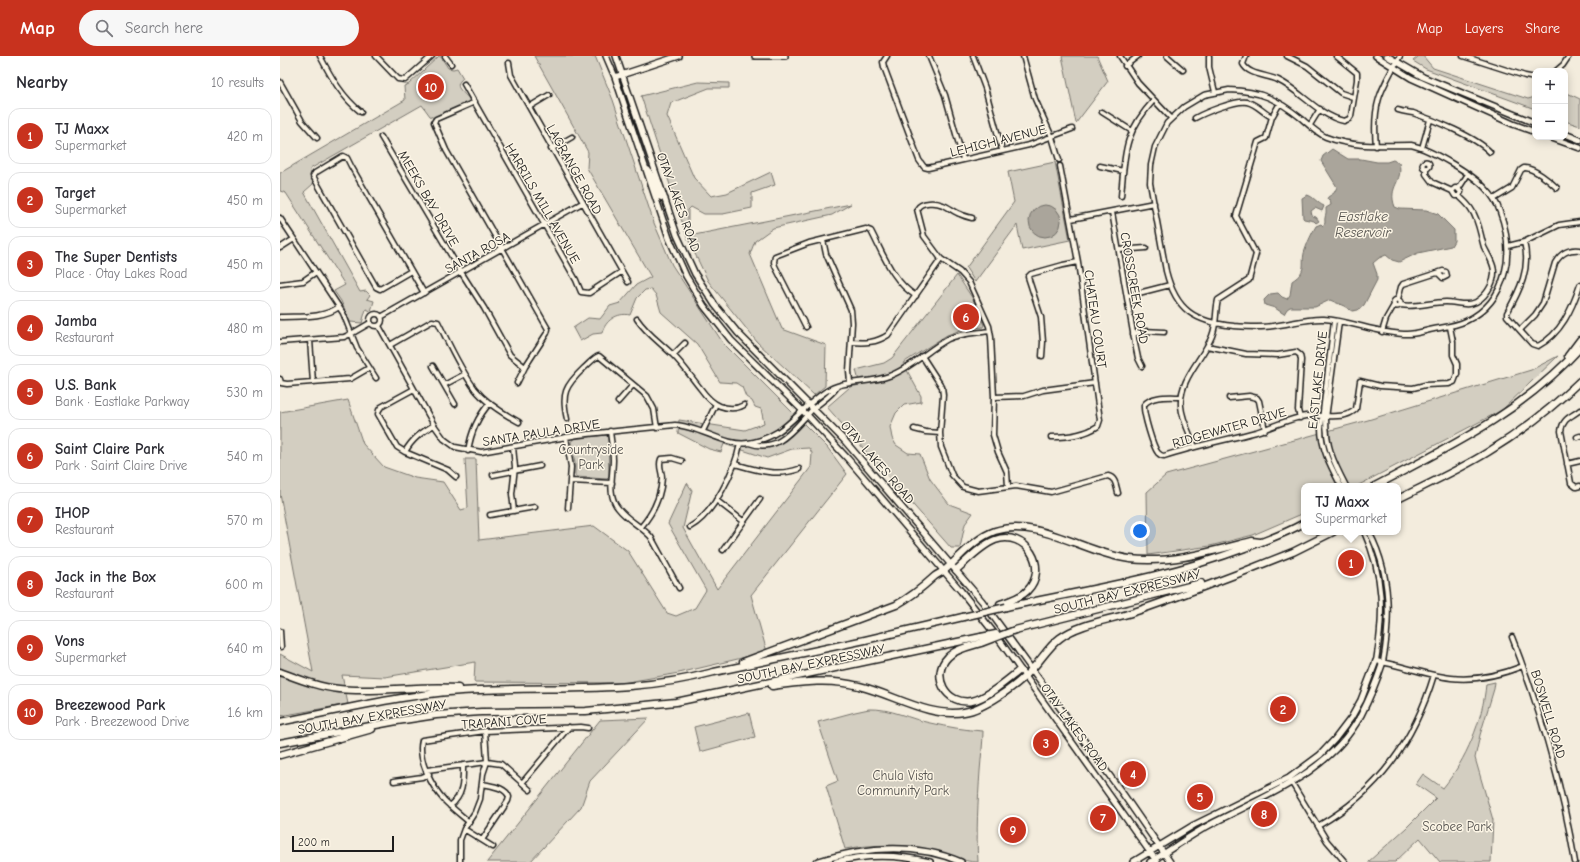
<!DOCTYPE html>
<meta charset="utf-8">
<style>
body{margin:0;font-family:"Comic Neue",sans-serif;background:#f7f7f7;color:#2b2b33}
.controls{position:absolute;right:12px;top:12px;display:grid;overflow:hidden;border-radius:8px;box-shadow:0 2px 10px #0003}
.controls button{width:36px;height:36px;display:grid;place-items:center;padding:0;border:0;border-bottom:1px solid #e1e1e2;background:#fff;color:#2b2b33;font:20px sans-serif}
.scale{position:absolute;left:12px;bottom:10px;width:102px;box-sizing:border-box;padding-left:4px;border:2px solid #1c1c1c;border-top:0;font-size:11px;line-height:14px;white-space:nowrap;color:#1c1c1c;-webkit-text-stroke:3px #fcf5e5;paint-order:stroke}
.you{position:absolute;left:860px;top:475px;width:14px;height:14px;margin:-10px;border:3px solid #fff;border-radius:50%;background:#1a73e8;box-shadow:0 0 0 6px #1a73e833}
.badge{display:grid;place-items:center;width:26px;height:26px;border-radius:50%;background:#c8321e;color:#fff;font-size:13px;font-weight:700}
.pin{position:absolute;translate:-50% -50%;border:2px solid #fff;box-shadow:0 1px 4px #0006}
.popup{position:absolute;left:1021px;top:427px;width:100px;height:52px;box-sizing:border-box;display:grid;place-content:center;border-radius:8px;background:#fff;filter:drop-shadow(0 1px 3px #0005);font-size:13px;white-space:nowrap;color:#7c7c81}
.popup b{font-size:15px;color:#2b2b33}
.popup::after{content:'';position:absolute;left:50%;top:100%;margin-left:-8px;border:8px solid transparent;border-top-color:#fff}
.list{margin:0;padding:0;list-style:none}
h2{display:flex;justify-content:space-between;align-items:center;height:52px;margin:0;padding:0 16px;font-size:17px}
h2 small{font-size:13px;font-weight:400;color:#7c7c81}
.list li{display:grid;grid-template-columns:26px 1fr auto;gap:12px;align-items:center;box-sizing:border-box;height:56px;margin:0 8px 8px;padding:0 8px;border:1px solid #e1e1e2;border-radius:12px}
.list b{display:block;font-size:15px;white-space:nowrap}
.list p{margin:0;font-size:13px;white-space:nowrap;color:#7c7c81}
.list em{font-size:13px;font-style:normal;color:#7c7c81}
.icon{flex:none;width:22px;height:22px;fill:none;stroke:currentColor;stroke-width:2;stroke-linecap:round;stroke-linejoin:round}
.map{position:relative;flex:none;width:1300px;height:806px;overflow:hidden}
header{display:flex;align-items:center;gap:24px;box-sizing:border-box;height:56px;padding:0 20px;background:#c8321e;color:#fff}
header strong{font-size:19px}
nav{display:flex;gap:22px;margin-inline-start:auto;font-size:14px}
.search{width:280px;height:36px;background:#f7f7f7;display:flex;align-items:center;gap:10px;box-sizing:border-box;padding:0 14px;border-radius:22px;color:#7c7c81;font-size:15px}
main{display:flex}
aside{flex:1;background:#fff}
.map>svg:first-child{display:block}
.green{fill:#d3cec1;stroke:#78756e}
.water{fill:#aaa59b;stroke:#716e68}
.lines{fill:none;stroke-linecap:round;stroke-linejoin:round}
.minor-casing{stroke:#1c1c1c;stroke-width:7}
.major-casing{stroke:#1c1c1c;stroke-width:8}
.highway-casing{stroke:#1c1c1c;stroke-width:9}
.minor{stroke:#fcf5e5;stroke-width:4}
.major{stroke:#fcf5e5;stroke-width:5}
.highway{stroke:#fcf5e5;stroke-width:6}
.highway-bridge-casing{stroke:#1c1c1c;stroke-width:9;stroke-linecap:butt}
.highway-bridge{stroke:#fcf5e5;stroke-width:6}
.labels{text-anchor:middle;stroke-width:3;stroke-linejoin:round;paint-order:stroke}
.street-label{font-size:13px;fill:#1c1c1c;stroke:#fcf5e5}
.park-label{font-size:13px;fill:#53514e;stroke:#fcf5e5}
.water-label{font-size:14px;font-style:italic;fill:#55534f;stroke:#fcf5e5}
</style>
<header>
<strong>Map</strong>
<div class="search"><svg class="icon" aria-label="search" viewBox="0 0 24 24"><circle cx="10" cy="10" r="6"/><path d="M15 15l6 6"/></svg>Search here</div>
<nav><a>Map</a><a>Layers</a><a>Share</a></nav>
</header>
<main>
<aside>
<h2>Nearby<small>10 results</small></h2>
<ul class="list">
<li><span class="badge">1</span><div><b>TJ Maxx</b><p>Supermarket</p></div><em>420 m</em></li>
<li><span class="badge">2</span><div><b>Target</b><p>Supermarket</p></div><em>450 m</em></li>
<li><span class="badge">3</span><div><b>The Super Dentists</b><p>Place · Otay Lakes Road</p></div><em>450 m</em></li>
<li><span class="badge">4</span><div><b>Jamba</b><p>Restaurant</p></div><em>480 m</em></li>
<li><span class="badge">5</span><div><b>U.S. Bank</b><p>Bank · Eastlake Parkway</p></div><em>530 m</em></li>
<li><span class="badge">6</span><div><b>Saint Claire Park</b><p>Park · Saint Claire Drive</p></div><em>540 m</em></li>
<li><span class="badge">7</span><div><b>IHOP</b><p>Restaurant</p></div><em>570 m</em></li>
<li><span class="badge">8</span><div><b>Jack in the Box</b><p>Restaurant</p></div><em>600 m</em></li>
<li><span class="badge">9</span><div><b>Vons</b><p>Supermarket</p></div><em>640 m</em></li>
<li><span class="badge">10</span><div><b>Breezewood Park</b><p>Park · Breezewood Drive</p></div><em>1.6 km</em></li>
</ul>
</aside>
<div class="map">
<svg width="1300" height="806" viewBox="0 0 1300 806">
<rect width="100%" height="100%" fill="#f3ecdd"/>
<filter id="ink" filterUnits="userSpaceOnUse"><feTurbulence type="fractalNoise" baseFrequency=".025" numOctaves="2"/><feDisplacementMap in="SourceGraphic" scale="8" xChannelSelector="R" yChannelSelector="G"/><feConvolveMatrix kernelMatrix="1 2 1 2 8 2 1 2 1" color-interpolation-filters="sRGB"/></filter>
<g filter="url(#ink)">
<path class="green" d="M 159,0 L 161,1 L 168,12 L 173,13 L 177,12 L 183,22 C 172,31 183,35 189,43 L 189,47 L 154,62 L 150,60 L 142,49 L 30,113 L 33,128 L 24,136 L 80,236 L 86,235 L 90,239 L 87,243 L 94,245 L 91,255 L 86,253 L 82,267 L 70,266 L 61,245 L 54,235 L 65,229 L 6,137 L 0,135 L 0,117 L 125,44 L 124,30 L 129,28 Z
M 254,0 L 315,0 L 333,44 L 374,167 L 392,209 L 443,287 L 547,391 L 567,418 L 471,539 L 487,596 L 399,617 L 342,627 L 194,626 L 195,606 L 105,621 L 62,619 L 68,648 L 0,660 L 0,598 L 33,616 L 0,438 L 0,356 L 68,344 L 83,388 L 104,411 L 135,422 L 163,426 L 181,454 L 188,452 L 185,403 L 196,403 L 199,484 L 314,470 L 348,495 L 387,557 L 396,560 L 415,552 L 426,534 L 388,468 L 407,427 L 412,434 L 403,472 L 437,533 L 531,411 L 532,397 L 529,392 L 512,393 L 487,402 L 444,388 L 441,396 L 429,393 L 398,377 L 399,364 L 465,374 L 484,367 L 481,353 L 475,351 L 472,345 L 466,341 L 462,331 L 456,327 L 440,326 L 417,288 L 381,256 L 376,239 L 371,233 L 365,234 L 357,242 L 350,259 C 337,256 325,265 322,277 L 313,278 L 300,285 L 293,272 L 308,262 L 320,263 L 330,250 L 340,247 L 356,229 L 371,221 L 307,112 L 308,96 Z
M 782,0 L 817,0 L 828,25 L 796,67 Z
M 1139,0 L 1143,0 L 1153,12 L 1248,43 L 1255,41 L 1255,53 L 1146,13 L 1133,5 Z
M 418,26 L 449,27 L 449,32 L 429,32 L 391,47 L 387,60 L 414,122 L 431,140 L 447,137 L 491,116 L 495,129 L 472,137 L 472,152 L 443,158 L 424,158 L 411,151 L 408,154 L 408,167 L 414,179 L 571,148 L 552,159 L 493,172 L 475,185 L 470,198 L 502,273 L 546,289 L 545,330 L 534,339 L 477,286 L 428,225 L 407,181 L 361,40 Z
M 1285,36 L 1300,43 L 1300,70 L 1285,65 Z
M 775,106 L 790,184 L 742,194 L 737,169 L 695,226 L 686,212 L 734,146 L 728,116 Z
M 677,219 L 693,243 L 704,269 L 703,271 L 681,274 L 667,279 L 623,307 L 641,340 L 641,346 L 624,349 L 616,357 L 610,371 L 612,382 L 616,389 L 628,397 L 640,398 L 650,423 L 669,448 L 693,457 L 685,468 L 680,492 L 671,492 L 547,351 L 570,331 L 580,329 L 576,314 L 604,307 L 612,302 Z
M 1278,300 L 1222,354 L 1077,430 L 1024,430 L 1024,457 L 973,479 L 930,490 L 868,499 L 867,436 L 886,419 L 1088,364 L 1251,314 Z
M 325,379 L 328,381 L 329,421 L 327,423 L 296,421 L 295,419 L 295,407 L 291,386 L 293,383 Z
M 1215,626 L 1214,633 L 1200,679 L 1195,702 L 1213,764 L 1211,806 L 1160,806 L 1140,782 L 1115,806 L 1088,806 L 1126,772 L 1156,742 L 1136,728 L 1143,718 L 1163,732 C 1186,704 1203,664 1206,628 Z
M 589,653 C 610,652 630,663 650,667 C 668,671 685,674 703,675 C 703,688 701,701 700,715 C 698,745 696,776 698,806 C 681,806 664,797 648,793 C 621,788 592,788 565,793 L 546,730 L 558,725 L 538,666 L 575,656 Z
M 469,657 L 475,681 L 420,696 L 414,671 Z
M 369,662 L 310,725 L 301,751 L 250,806 L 207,806 L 320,664 Z"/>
<path class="water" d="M 1052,93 L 1068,103 L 1081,103 L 1097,106 L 1107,106 L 1113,104 L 1119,107 C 1124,126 1107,130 1115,151 L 1120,153 L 1146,154 L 1158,158 L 1174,174 L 1174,185 L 1171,190 L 1138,197 L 1119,206 L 1112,204 L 1106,199 L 1099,202 L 1093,207 L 1097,218 L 1097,224 L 1084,249 L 1078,254 L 1072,255 L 1064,250 L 1050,244 L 1035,251 L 1010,251 L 1007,253 L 1004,258 L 995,252 L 985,249 L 984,244 L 990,238 L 998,237 L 1002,241 L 1007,243 L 1010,239 L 1012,225 C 1029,214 1020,208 1025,194 C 1028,185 1032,177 1036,170 L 1041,168 L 1043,170 L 1045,167 C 1044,161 1047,158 1046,152 L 1051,149 L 1050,144 L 1047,143 L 1048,141 L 1054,137 L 1057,131 L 1041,105 L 1043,100 Z
M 1027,139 C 1033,140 1037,147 1044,150 L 1042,155 L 1035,152 L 1031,155 L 1032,160 L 1036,161 L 1039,165 L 1036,167 L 1034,165 L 1024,163 L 1023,162 L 1022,142 Z
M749 165a16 16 0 1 1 32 0a16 16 0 1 1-32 0Z"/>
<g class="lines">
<g class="minor-casing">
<path id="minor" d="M 40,0 C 51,21 62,41 81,56
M 96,0 L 118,23 L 125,24 L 152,0
M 165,0 L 171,8
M 607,0 L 603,6 L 604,11 L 639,104 L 644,111 L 648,112 L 749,89 L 792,73
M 649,0 L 665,39 L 683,103
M 693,0 L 705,32 L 722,94
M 743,0 L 755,43 L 772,81 L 779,104
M 840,0 L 858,27 L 891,62
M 887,0 L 903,14
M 929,0 L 929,11 L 935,36
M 966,0 L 963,8 C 968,19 988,19 998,24 C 1021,35 1039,60 1064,65 L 1069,63 L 1071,60 L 1077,24 L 1077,17 L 1056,0
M 1007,0 L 1027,10 L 1061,37 L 1073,41
M 1183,0 L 1245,20 L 1255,22
M 229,7 L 231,19 L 348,226
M 845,10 L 858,0
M 1276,15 L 1283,9 L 1289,0
M 0,26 L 22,65 L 37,82
M 184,28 L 296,224 L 301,236 L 309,237 L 341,216
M 949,34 C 981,35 997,43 1022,63 C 1029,69 1037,77 1046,81 C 1074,92 1102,89 1131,89 C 1150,93 1193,118 1206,133 C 1212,139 1217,147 1220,156 C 1235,196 1228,245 1186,265 C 1175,270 1165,271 1154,273 C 1144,275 1133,279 1124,278 C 1097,277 1071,265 1044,263 C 1027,262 1010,268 993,270 C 980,272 967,271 954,270 C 915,266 896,255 886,215 L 870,127 L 871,109 L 875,91 L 887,67 L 904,51 L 924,39 Z
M 195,46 L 156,63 L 154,66 L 166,94 L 268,273 L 267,277 L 245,311 L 237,327
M 249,51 L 269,39
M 1118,54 C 1123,56 1128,56 1133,57 C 1154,64 1196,81 1210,96
M 822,56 L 852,75
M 915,62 C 926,56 956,44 967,46 C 977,48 983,57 992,61
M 1030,69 L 1040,53
M 101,81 L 181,216 L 204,252 L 230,299 L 245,311
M 1096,90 C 1092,48 1100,35 1120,0
M 1142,92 L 1150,64
M 271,93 L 292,81
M1142.5 109a3.5 3.5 0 1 1 7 0a3.5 3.5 0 1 1-7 0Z
M 820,110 L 843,115
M 1146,112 L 1146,118 L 1152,126 L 1172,135 L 1175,140 L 1179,140 L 1181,136 L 1177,132 L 1175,132 L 1172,135
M 1179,132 L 1188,118
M 841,140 C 845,97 843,78 874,44
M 1214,143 L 1232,132 L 1241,114 L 1244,112 C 1253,111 1271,126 1277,132
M 832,156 L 855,288 L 858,302 L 862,310
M 0,162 L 63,257 L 77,292 L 96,322
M 692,162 C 688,161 684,160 680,158 C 674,156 669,151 663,149 C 656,146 641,145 637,153 L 644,180 L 661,203 L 680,216 L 689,226 L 709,270 L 711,281 L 714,341 L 713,379 L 718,396 L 727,416 L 728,430
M 791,163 L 874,147
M 543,184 L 546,198 L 571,254 L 572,267 L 569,315 L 570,326
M 1244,186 C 1251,212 1240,234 1227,257 L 1227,260 L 1252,288 L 1258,290 C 1281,278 1292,253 1300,229
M 1228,190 L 1244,186 L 1279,169 L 1300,166
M 0,192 L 14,183
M 839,194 L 866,192
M 131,215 L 100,233 L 96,231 L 33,120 L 35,117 L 63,100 L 67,102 L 71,110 L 144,237
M 0,228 L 23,225 L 36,216
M 847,240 L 890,229
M 1118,243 L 1121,231 L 1123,228 L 1163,215 L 1166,216 L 1167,220 L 1163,222 L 1158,217
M1113.5 247a3.5 3.5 0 1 1 7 0a3.5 3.5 0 1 1-7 0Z
M 1121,249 C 1136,252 1150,246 1166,246 C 1176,246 1187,251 1196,246 C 1208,239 1217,223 1213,210 C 1211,203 1207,197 1204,191 C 1200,178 1199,164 1191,153 C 1188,148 1183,144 1179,140
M90 264a6 6 0 1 1 12 0a6 6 0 1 1-12 0Z
M 0,261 C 19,260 42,263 59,251
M 101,261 L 302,147
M 357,263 C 367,278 381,287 394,300 C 404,310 411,321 420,332 C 425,339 432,347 440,350 C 448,353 457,353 464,349
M 1054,265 L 1041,372 C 1041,393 1051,411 1061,430
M 1059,266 L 1046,362 C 1046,391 1053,405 1066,430
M 99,270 L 154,369 L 164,383 L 175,391 L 201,396 L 298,379 L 395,369 C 419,370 447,391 468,387 C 506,381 516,355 545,336 C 564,323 588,328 609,320 C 631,312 648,294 668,283 C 681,277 696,277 710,275
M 526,271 L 495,210 L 494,206 L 495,200 L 529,187 L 586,173 L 591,175 C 603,198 613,226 636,240
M 1240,274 L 1255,259 L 1263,247 L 1275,207 C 1281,197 1288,193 1300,194
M 1102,276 L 1106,263 L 1114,249
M 853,278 L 863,275 L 884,276
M 30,284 L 33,326
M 0,286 L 64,281 L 71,278 L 90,267
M 571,286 C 585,287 596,287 608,279 L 661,203
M 110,289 L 152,265 L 158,266 C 169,288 180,313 195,333 C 206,347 224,358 239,366
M 927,290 L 966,298 L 998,299 L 1016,296 L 1020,299 L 1021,304 L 1018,354 L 1020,362
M 393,299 L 405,287
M 642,300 L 662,331 L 663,339 L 660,377 L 661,391 L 672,419 L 683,431 L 698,435 L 736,430 L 771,436 L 828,420 C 836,422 836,430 838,437
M 762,300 L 763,286 L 761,261 L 748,221 L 751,218 L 783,209 L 798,206
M 153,310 L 175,348
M 0,323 L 1,327 L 7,328 L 70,323 L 89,312
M 164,329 L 185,318
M 134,333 L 101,351 L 99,354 L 98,358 L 117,391 L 125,396 L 168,414 L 176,421
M 714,341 L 744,340 L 763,334 L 815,327
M 901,341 C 890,341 871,339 864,349 C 863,357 873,391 878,397 C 880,399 881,400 884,400 C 914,390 946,384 976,376 C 993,371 1010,362 1026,360 C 1043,358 1064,365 1076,353 L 1080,325 L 1100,330 L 1133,332 L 1145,329 L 1169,328 L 1174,326 L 1177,318 L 1177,308 L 1173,299 L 1173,286 L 1170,271
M 949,342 L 969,340 L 977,342 L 979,345 L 985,374
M 338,346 L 353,329
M 1300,354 C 1291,361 1283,362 1281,375 L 1291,427 L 1296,431 L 1300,430
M 287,363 C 281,338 285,330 304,312 C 309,308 313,302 319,300 L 367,340 L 374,353 L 377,372
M 634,373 L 646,376 L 660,377
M 330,375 C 331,385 333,394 333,404 C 333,419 327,439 338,452 C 347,464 361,470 371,481 L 399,532
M 423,375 L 436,348
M 286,381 L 291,411 L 288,452
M 771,381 C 786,381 805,379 818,370 L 820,364 L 798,206 L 780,110
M 1297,381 L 1300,380
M 469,387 C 500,398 515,370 534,352 C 542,345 551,340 557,331
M 233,391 L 235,411 L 232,438 L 234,455
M 915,391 C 910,378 902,364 901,350 C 899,323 923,303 932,280 C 937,268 935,256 938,244 L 969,224 L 976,198 L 956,160 L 978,86 L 986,82 L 992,61 L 1000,47
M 188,395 C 191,376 197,361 210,347
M 125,396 C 132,383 142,376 154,369
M 455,408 C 476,414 497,421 519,413
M 1287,408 L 1300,405
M 213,419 L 260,410
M 290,425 L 332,427
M 436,444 L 463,465
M 210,459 L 255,451
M 361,471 C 373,457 381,441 382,422 C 382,415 378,410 381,403 L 392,402 L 402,405
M 410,471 C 434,458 455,414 460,388
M 1084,476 C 1104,520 1104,558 1096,605 C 1121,609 1145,619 1171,622 C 1196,625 1220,619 1243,610
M 1089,476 C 1111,516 1111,562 1103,606
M 443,494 L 480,443
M 0,575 L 1,591
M 1232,581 C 1260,653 1282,729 1295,806
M 147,714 L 207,706 L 221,708 L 250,734
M 1010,724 L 1047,785 L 1065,806
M 114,725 L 142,721 L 149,718
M 242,727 L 289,671
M 170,750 C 184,739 183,725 183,709
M 189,766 C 181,759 173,753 165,745 C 152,731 137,704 142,684 L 205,675 L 301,671 L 308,672
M 1038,770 C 1099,735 1134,685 1154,619
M 184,773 L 213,791
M 202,784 L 228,745 L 229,741 C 226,731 211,730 203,728
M 180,806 L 180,784 L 184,773 L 195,756 L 200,743 L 203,718 L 207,706 L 205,675"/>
</g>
<g class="major-casing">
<path id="major" d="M 326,0 L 335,21 L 389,182 L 406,220 L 424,250 L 451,284 L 528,360 L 568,403 L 681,535 L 718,582 L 877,806
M 336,0 L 397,179 L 415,218 L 435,249 L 458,277 L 564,384 L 702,545 L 843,738 L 890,806
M 475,0 L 505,0
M 1096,0 L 1131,22 L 1233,68 L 1255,76
M 1107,0 L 1143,21 L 1255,67
M 335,21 L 399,0
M 1285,78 L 1300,84
M 1269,81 L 1300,92
M 368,114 L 374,123 L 380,141 L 385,143
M 536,806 C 583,791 634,786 681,806
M 556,806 C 586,798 620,799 650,806
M 853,806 L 914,769 L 1009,722 L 1040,699 L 1055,683 L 1071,662 L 1081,644 L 1096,605
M 870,806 C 892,793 912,778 935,766 C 989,738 1050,716 1081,659 C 1090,642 1097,624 1103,606"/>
</g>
<g class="highway-casing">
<path id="highway" d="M 1288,300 L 1300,284
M 1095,430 C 1171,390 1241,357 1300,292
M 1118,443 C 1148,428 1179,414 1208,396 C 1241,376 1272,352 1300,325
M 676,514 C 688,504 700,490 715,484 C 746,473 770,512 747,535 C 740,542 729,545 720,548
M 965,515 L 1013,496 L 1053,476
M 726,551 C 806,534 888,521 965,492 C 985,485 1006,477 1024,467
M 735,574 L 921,527
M 701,587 C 691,590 675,593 668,601 C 650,619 666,650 692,645 C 707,642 727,624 740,614
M 463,606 L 616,549 C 631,541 643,531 655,520 C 658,518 662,516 665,514 C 681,500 695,482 715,475 C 757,461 807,498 850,503 C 891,508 933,495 972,485 L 980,486
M 0,616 C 19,623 38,631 59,633 C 98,637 138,629 178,632
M 492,630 C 522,626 550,622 579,630 C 613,638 648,662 684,656 C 704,653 738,629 752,613 C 762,603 769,590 780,582 C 800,567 831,564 854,556 C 893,543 930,528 968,514
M 0,666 C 66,653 132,636 200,634 C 282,630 353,638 434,616 L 585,584 L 683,561
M 0,687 L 117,665 L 156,659 L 201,656 L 306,655 L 396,646 L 701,581
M 0,699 L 92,673"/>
</g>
<use href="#minor" class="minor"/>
<use href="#major" class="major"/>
<use href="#highway" class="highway"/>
<g class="highway-bridge-casing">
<path id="highway-bridge" d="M 683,561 L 726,551
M 701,581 L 716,578
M 701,587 L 735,574"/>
</g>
<use href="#highway-bridge" class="highway-bridge"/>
</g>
</g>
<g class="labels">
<g class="street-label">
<text transform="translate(718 84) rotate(-14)" y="5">LEHIGH AVENUE</text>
<text transform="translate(295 113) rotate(61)" y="5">LAGRANGE ROAD</text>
<text transform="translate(149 142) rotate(60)" y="5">MEEKS BAY DRIVE</text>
<text transform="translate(399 146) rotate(70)" y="5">OTAY LAKES ROAD</text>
<text transform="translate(263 147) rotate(60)" y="5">HARRILS MILL AVENUE</text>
<text transform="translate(197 196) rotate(-29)" y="5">SANTA ROSA</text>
<text transform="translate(855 232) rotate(80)" y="5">CROSSCREEK ROAD</text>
<text transform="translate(816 263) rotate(82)" y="5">CHATEAU COURT</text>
<text transform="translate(1037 324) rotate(-84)" y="5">EASTLAKE DRIVE</text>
<text transform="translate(949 371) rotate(-16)" y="5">RIDGEWATER DRIVE</text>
<text transform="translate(261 376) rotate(-9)" y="5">SANTA PAULA DRIVE</text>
<text transform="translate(598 406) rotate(49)" y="5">OTAY LAKES ROAD</text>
<text transform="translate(847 535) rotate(-14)" y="5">SOUTH BAY EXPRESSWAY</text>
<text transform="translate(531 607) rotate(-12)" y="5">SOUTH BAY EXPRESSWAY</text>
<text transform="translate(1269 658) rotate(73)" y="5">BOSWELL ROAD</text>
<text transform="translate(92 660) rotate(-10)" y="5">SOUTH BAY EXPRESSWAY</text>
<text transform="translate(224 665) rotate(-4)" y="5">TRAPANI COVE</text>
<text transform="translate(795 671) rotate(54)" y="5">OTAY LAKES ROAD</text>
</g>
<g class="park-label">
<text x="311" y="398">Countryside<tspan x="311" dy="15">Park</tspan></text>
<text x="623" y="724">Chula Vista<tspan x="623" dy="15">Community Park</tspan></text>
<text x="1177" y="775">Scobee Park</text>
</g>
<g class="water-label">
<text x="1083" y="165">Eastlake<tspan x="1083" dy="16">Reservoir</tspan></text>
</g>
</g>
</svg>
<div class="controls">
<button>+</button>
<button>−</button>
</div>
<div class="scale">200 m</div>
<div class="you"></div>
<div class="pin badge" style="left:1071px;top:507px">1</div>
<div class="popup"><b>TJ Maxx</b>Supermarket</div>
<div class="pin badge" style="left:1003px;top:653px">2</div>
<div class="pin badge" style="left:766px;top:687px">3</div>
<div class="pin badge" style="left:853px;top:718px">4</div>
<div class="pin badge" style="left:920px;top:741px">5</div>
<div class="pin badge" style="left:686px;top:261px">6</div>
<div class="pin badge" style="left:823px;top:762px">7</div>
<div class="pin badge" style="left:984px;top:758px">8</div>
<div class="pin badge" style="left:733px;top:774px">9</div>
<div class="pin badge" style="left:151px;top:31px">10</div>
</div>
</main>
